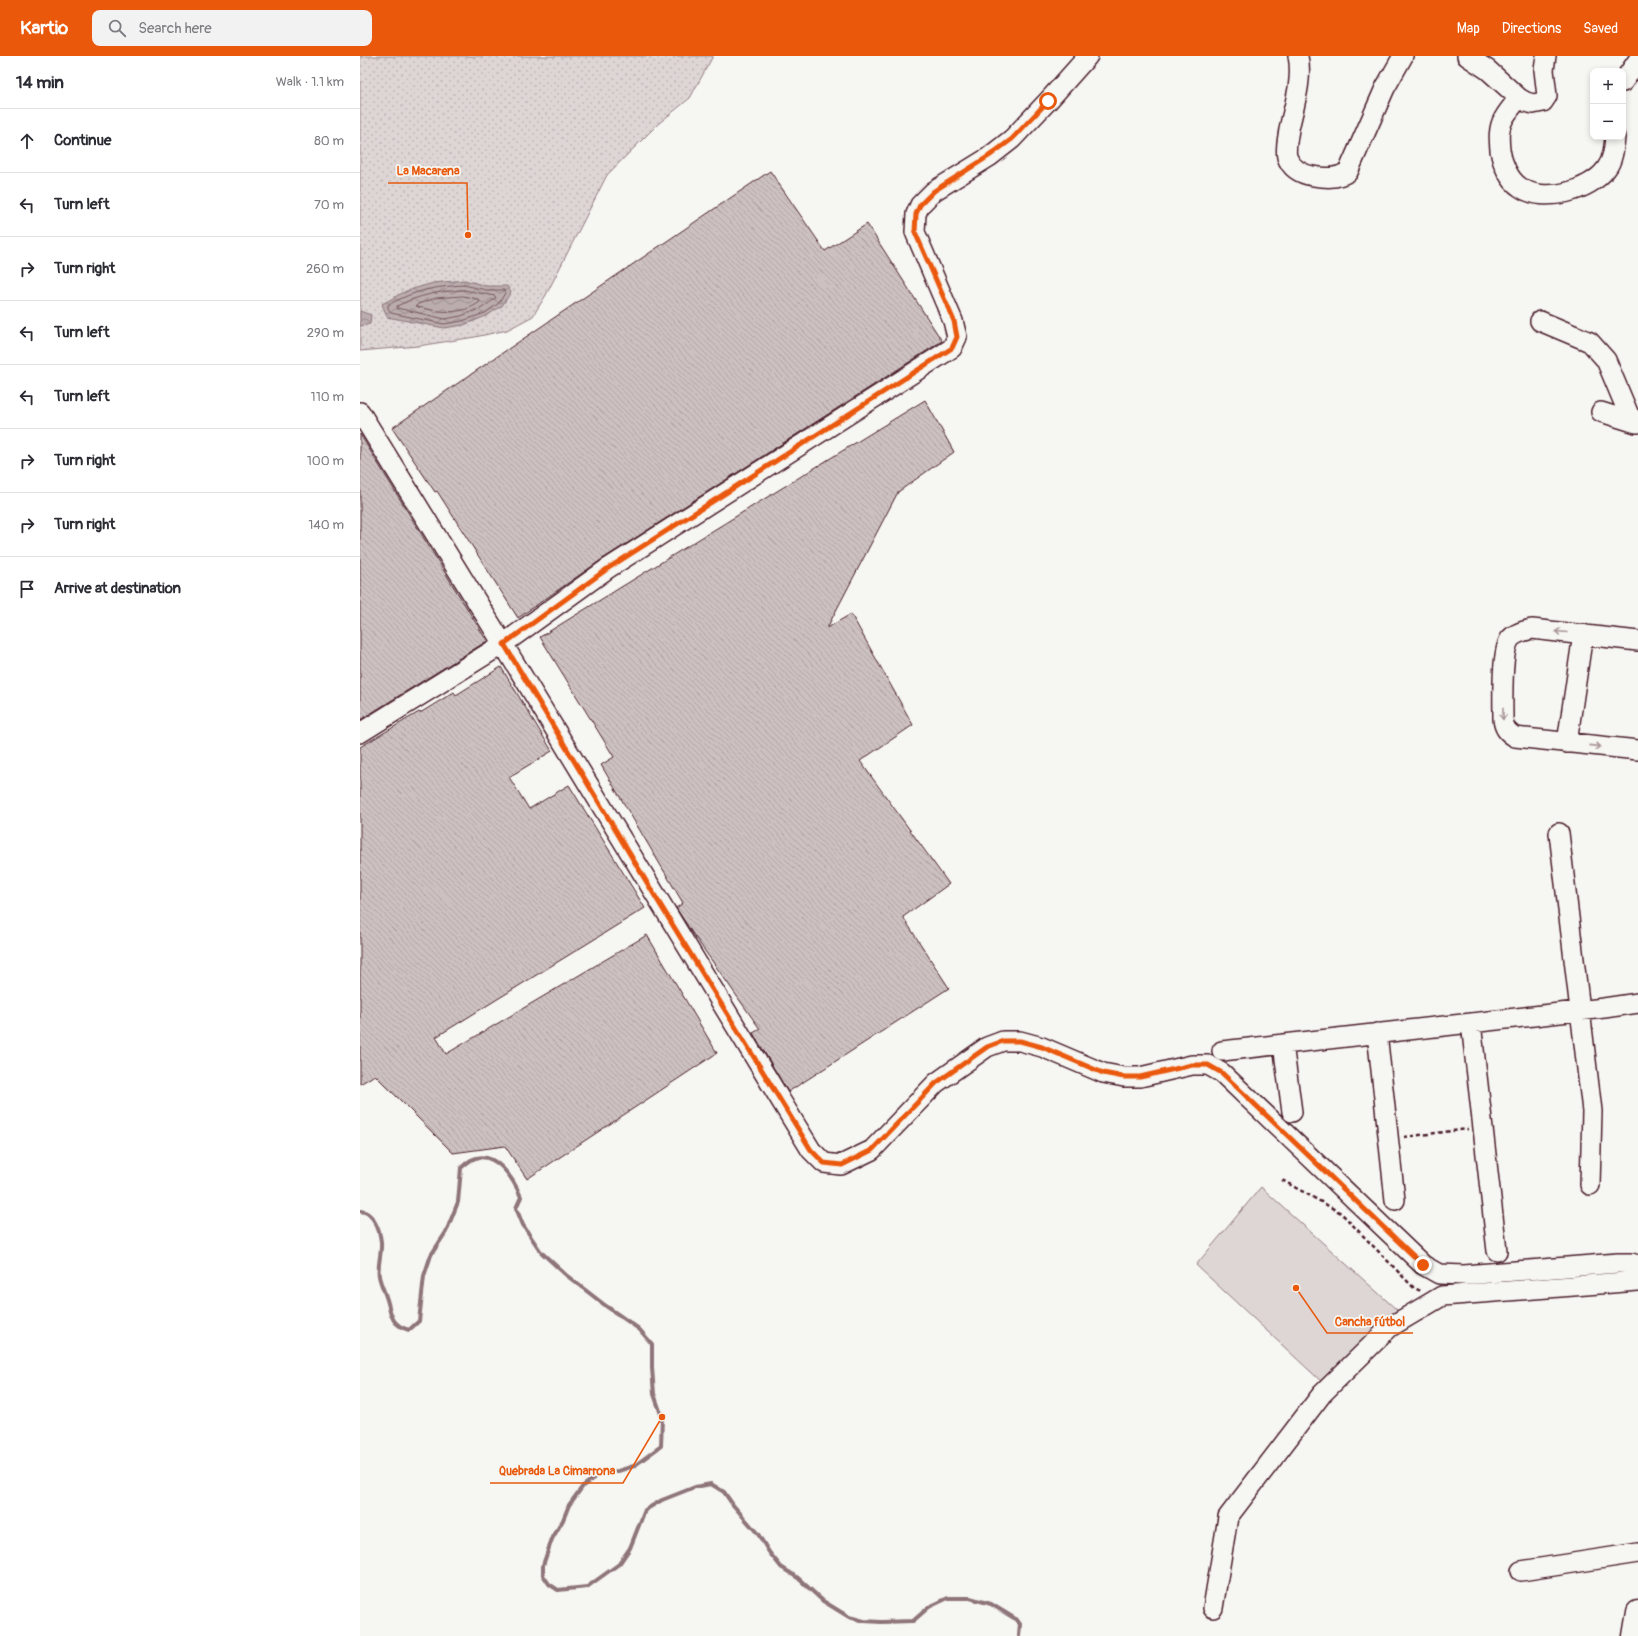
<!DOCTYPE html>
<meta charset="utf-8">
<style>
body{margin:0;font-family:Pangolin,sans-serif;background:#f2f2f3;color:#2b2b33}
.controls{position:absolute;right:12px;top:12px;display:grid;overflow:hidden;border-radius:8px;box-shadow:0 2px 6px #0003}
.controls button{width:36px;height:36px;display:grid;place-items:center;padding:0;border:0;border-bottom:1px solid #e1e1e2;background:#fff;color:#2b2b33;font:20px sans-serif}
.stop{position:absolute;width:12px;height:12px;margin:-9px;border:3px solid #ea580c;border-radius:50%;background:#fff}
.stop.end{background:#ea580c;border-color:#fff;box-shadow:0 1px 4px #0008}
.list{margin:0;padding:0;list-style:none}
h2{display:flex;justify-content:space-between;align-items:center;height:52px;margin:0;padding:0 16px;font-size:17px}
h2 small{font-size:13px;font-weight:400;color:#7c7c81}
.list li{display:grid;grid-template-columns:26px 1fr auto;gap:12px;align-items:center;box-sizing:border-box;height:64px;padding:0 16px;border-top:1px solid #e1e1e2}
.list b{display:block;font-size:15px;white-space:nowrap}
.list em{font-size:13px;font-style:normal;color:#7c7c81}
.icon{flex:none;width:22px;height:22px;fill:none;stroke:currentColor;stroke-width:2;stroke-linecap:round;stroke-linejoin:round}
.map{position:relative;flex:none;width:1278px;height:1580px;overflow:hidden}
header{display:flex;align-items:center;gap:24px;box-sizing:border-box;height:56px;padding:0 20px;background:#ea580c;color:#fff}
header strong{font-size:19px}
nav{display:flex;gap:22px;margin-inline-start:auto;font-size:14px}
.search{width:280px;height:36px;background:#f2f2f3;display:flex;align-items:center;gap:10px;box-sizing:border-box;padding:0 14px;border-radius:8px;color:#7c7c81;font-size:15px}
main{display:flex}
aside{flex:1;background:#fff}
.map>svg:first-child{display:block}
.grass{fill:url(#grass-dots);stroke:#947a80}
.garden{fill:#ddd6d5;stroke:#947a80}
.water{fill:url(#water-waves);stroke:#8e747a}
.lines{fill:none;stroke-linecap:round;stroke-linejoin:round}
.shore{stroke:#77585f;stroke-width:1}
.stream{stroke:#8e747a;stroke-width:4}
.building{fill:url(#building-back-hatch);stroke:#4a1f2b}
.minor-casing{stroke:#4a1f2b;stroke-width:22}
.major-casing{stroke:#4a1f2b;stroke-width:25}
.path{stroke:#4a1f2b;stroke-width:2.5;stroke-dasharray:4 3;stroke-linecap:butt}
.minor{stroke:#f6f6f2;stroke-width:19}
.major{stroke:#f6f6f2;stroke-width:22}
.oneway{stroke:#a99598}
.route{stroke:#ea580c;stroke-width:5}
.leader{fill:none;stroke:#e8590c;stroke-width:1.5}
.callout-dot{fill:#e8590c;stroke:#f6f6f2;stroke-width:1.5}
.callout-label{font-size:12px;text-anchor:middle;font-weight:bold;fill:#e8590c;stroke:#f6f6f2;stroke-width:3.5;stroke-linejoin:round;paint-order:stroke}
</style>
<header>
<strong>Kartio</strong>
<div class="search"><svg class="icon" aria-label="search" viewBox="0 0 24 24"><circle cx="10" cy="10" r="6"/><path d="M15 15l6 6"/></svg>Search here</div>
<nav><a>Map</a><a>Directions</a><a>Saved</a></nav>
</header>
<main>
<aside>
<h2>14 min<small>Walk · 1.1 km</small></h2>
<ul class="list">
<li><svg class="icon" aria-label="ahead" viewBox="0 0 24 24"><path d="M12 20V5M6 11l6-6 6 6"/></svg><div><b>Continue</b></div><em>80 m</em></li>
<li><svg class="icon" aria-label="left" viewBox="0 0 24 24"><path d="M17 20v-9H6M10 6l-5 5 5 5"/></svg><div><b>Turn left</b></div><em>70 m</em></li>
<li><svg class="icon" aria-label="right" viewBox="0 0 24 24"><path d="M7 20v-9h11M14 6l5 5-5 5"/></svg><div><b>Turn right</b></div><em>260 m</em></li>
<li><svg class="icon" aria-label="left" viewBox="0 0 24 24"><path d="M17 20v-9H6M10 6l-5 5 5 5"/></svg><div><b>Turn left</b></div><em>290 m</em></li>
<li><svg class="icon" aria-label="left" viewBox="0 0 24 24"><path d="M17 20v-9H6M10 6l-5 5 5 5"/></svg><div><b>Turn left</b></div><em>110 m</em></li>
<li><svg class="icon" aria-label="right" viewBox="0 0 24 24"><path d="M7 20v-9h11M14 6l5 5-5 5"/></svg><div><b>Turn right</b></div><em>100 m</em></li>
<li><svg class="icon" aria-label="right" viewBox="0 0 24 24"><path d="M7 20v-9h11M14 6l5 5-5 5"/></svg><div><b>Turn right</b></div><em>140 m</em></li>
<li><svg class="icon" aria-label="arrive" viewBox="0 0 24 24"><path d="M6 21V4h12l-3 4 3 4H6"/></svg><div><b>Arrive at destination</b></div></li>
</ul>
</aside>
<div class="map">
<svg width="1278" height="1580" viewBox="0 0 1278 1580">
<defs>
<pattern id="grass-dots" width="8" height="8" patternUnits="userSpaceOnUse"><rect width="8" height="8" fill="#ddd6d5"/><path d="M2 2h.1M6 6h.1" fill="none" stroke="#bfb7b7" stroke-width="1.8" stroke-linecap="round"/></pattern>
<pattern id="water-waves" width="16" height="10" patternUnits="userSpaceOnUse"><rect width="16" height="10" fill="#bbadae"/><path d="M0 5q4-4 8 0t8 0" fill="none" stroke="#9a8c8e"/></pattern>
<pattern id="building-back-hatch" width="6" height="6" patternUnits="userSpaceOnUse"><rect width="6" height="6" fill="#ccc1c0"/><path d="M-1 5l2 2M0 0l6 6M5-1l2 2" fill="none" stroke="#b1a5a5"/></pattern>
</defs>
<rect width="100%" height="100%" fill="#f6f6f2"/>
<filter id="ink" filterUnits="userSpaceOnUse"><feTurbulence type="fractalNoise" baseFrequency=".025" numOctaves="2"/><feDisplacementMap in="SourceGraphic" scale="8" xChannelSelector="R" yChannelSelector="G"/><feConvolveMatrix kernelMatrix="1 2 1 2 8 2 1 2 1" color-interpolation-filters="sRGB"/></filter>
<g filter="url(#ink)">
<path class="grass" d="M 0,0 L 353,0 L 330,42 L 298,68 L 247,119 L 186,239 L 173,260 L 147,274 L 115,281 L 58,290 L 0,295 Z"/>
<path class="garden" d="M 901,1131 L 1037,1254 L 964,1328 L 836,1209 Z"/>
<path class="water" d="M 105,224 L 126,230 L 147,230 L 151,236 L 142,250 L 126,260 L 104,269 L 84,272 L 27,261 L 22,248 L 46,235 L 73,227 Z
M 0,255 L 11,259 L 10,268 L 0,270 Z"/>
<g class="lines">
<path class="shore" d="M 104,229 L 126,234 L 144,234 L 145,237 L 139,247 L 125,257 L 102,265 L 84,268 L 31,257 L 28,252 L 28,249 C 56,234 73,231 104,229 Z
M 104,234 L 135,240 L 136,242 L 122,252 L 101,260 L 85,263 L 37,252 L 37,250 C 59,239 80,235 104,234 Z
M 103,240 L 118,243 L 120,246 C 100,260 80,256 58,251 L 56,250 L 58,248 L 76,242 Z"/>
<path class="stream" d="M 0,1155 C 13,1155 20,1175 21,1186 C 22,1197 17,1209 19,1220 C 20,1226 23,1232 25,1238 C 32,1255 28,1268 49,1274 L 59,1265 L 64,1220 L 71,1199 L 86,1176 L 98,1146 L 101,1112 C 104,1109 108,1106 111,1104 C 135,1092 154,1124 161,1141 L 156,1152 L 163,1169 L 181,1196 L 206,1219 L 246,1250 L 279,1273 L 292,1288 L 292,1312 L 294,1338 L 302,1361 L 301,1390 L 274,1410 L 258,1415 L 242,1416 L 223,1430 L 209,1449 L 203,1464 L 192,1483 L 183,1509 L 183,1519 L 189,1528 L 198,1534 L 227,1531 L 259,1508 L 270,1492 L 285,1454 L 302,1444 L 335,1431 L 351,1428 L 364,1436 L 373,1449 L 398,1478 L 409,1496 L 421,1511 L 438,1522 L 463,1545 L 489,1561 L 504,1565 L 521,1566 L 553,1565 L 569,1551 L 588,1542 L 610,1542 L 631,1548 L 654,1562 L 660,1568 L 659,1580"/>
</g>
<path class="building" d="M 410,115 L 465,195 L 507,168 L 582,285 L 241,504 L 158,562 L 77,435 L 75,436 L 32,372 Z
M 565,344 L 594,396 L 538,436 L 467,572 L 491,558 L 553,669 L 500,705 L 589,828 L 543,861 L 589,932 L 428,1036 L 393,977 L 400,973 L 333,878 L 316,852 L 323,847 L 241,709 L 254,701 L 180,581 Z
M 0,378 L 127,585 L 0,664 Z
M 141,611 L 192,695 L 149,721 L 169,753 L 209,729 L 285,852 L 76,981 L 86,998 L 287,879 L 357,997 L 167,1123 L 145,1090 L 93,1097 L 15,1019 L 0,1028 L 0,691 L 59,656 L 60,657 L 94,636 L 96,639 Z"/>
<g class="lines">
<g class="minor-casing">
<path id="minor" d="M 938,0 C 943,23 934,50 929,73 C 928,81 925,93 927,101 C 931,112 941,118 953,120 C 966,122 976,123 988,116 L 1025,32 L 1043,0
M 1107,0 L 1128,14 L 1159,42 L 1166,46 L 1173,48 L 1183,46 L 1187,40 L 1184,14 L 1186,0
M 1263,26 L 1278,4
M 1159,42 C 1154,48 1148,55 1144,62 C 1138,72 1139,83 1140,94 C 1142,107 1149,124 1160,131 C 1183,148 1230,135 1246,113 C 1253,104 1254,92 1255,81
M 1180,265 L 1230,286 L 1246,304 L 1269,359 L 1278,367
M 0,356 L 143,588 L 451,1094 L 464,1107 L 481,1109 L 512,1094 L 576,1027 L 627,991 L 643,985 L 660,985 L 682,991 L 743,1017 L 764,1021 L 780,1021 L 832,1009 L 848,1009 L 862,1017 L 1063,1209 L 1079,1218 L 1104,1219 L 1258,1207 L 1271,1207 L 1278,1209
M 1241,356 L 1276,367
M 1278,585 L 1172,573 C 1164,575 1155,577 1150,583 C 1141,596 1143,646 1143,663 C 1144,672 1147,676 1155,681 L 1278,694
M 0,677 L 143,588 L 247,513 L 592,292 L 597,281 L 593,265 L 555,176 L 556,158 L 560,149 L 574,135 L 629,101 L 652,83 L 688,45 L 728,0
M 1207,687 L 1223,578
M 1199,777 L 1232,1055 L 1230,1129
M 1111,967 L 1137,1195
M 1017,977 L 1035,1144
M 923,988 L 932,1056
M 862,995 L 1244,952 L 1278,947
M 1161,1515 L 1278,1497
M 853,1552 L 868,1461 L 962,1338 L 1030,1271 L 1082,1240 L 1278,1225"/>
</g>
<g class="major-casing">
<path id="major" d="M 1274,1580 L 1278,1556"/>
</g>
<path class="path" d="M 1044,1081 L 1108,1073
M 922,1124 L 981,1157 L 1054,1232 L 1061,1235"/>
<use href="#minor" class="minor"/>
<use href="#major" class="major"/>
</g>
<defs><path id="oneway-shaft" d="M-6 0H5M1.5-3L5.5 0L1.5 3" fill="none" stroke-width="1.6" stroke-linecap="round" stroke-linejoin="round"/></defs>
<g class="oneway">
<use href="#oneway-shaft" transform="translate(1201 576) rotate(-175)"/>
<use href="#oneway-shaft" transform="translate(1143 658) rotate(90)"/>
<use href="#oneway-shaft" transform="translate(1235 690) rotate(6)"/>
</g>
</g>
<g class="lines" filter="url(#ink)">
<path class="route" d="M 688,45 L 652,83 L 629,100 L 574,135 L 560,149 L 556,158 L 555,176 L 594,265 L 597,281 L 592,292 L 247,513 L 144,588 L 298,845 L 451,1094 L 464,1107 L 482,1109 L 512,1094 L 576,1027 L 627,991 L 643,985 L 660,985 L 682,991 L 743,1017 L 764,1021 L 780,1021 L 832,1009 L 848,1009 L 862,1017 L 1063,1209"/>
</g>
<path class="leader" d="M108 179L107 127H28M936 1232L967 1277H1053M302 1361L263 1427H130"/>
<g class="callout-dot">
<circle cx="108" cy="179" r="4"/>
<circle cx="936" cy="1232" r="4"/>
<circle cx="302" cy="1361" r="4"/>
</g>
<g class="callout-label">
<text x="68" y="119">La Macarena</text>
<text x="1010" y="1270">Cancha fútbol</text>
<text x="197" y="1419">Quebrada La Cimarrona</text>
</g>
</svg>
<div class="controls">
<button>+</button>
<button>−</button>
</div>
<div class="stop" style="left:688px;top:45px"></div>
<div class="stop end" style="left:1063px;top:1209px"></div>
</div>
</main>
